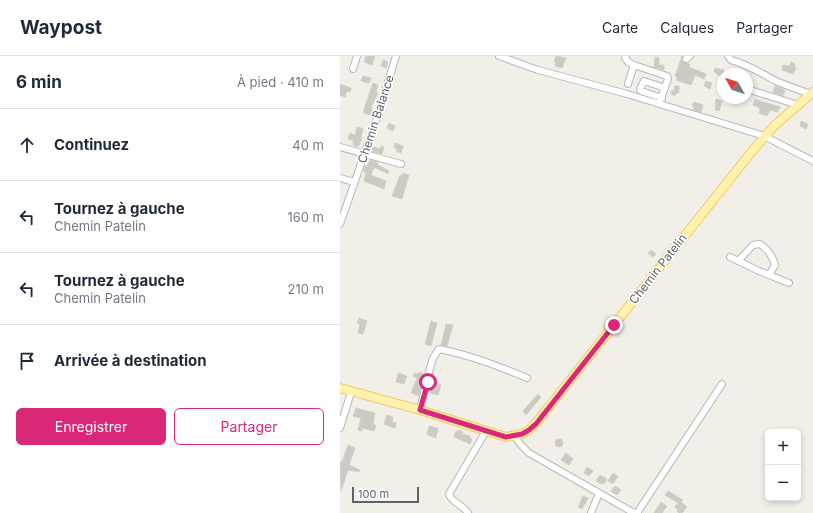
<!DOCTYPE html>
<html lang="fr">
<meta charset="utf-8">
<style>
body{margin:0;font-family:Inter,sans-serif;background:#f6f6f7;color:#1f2937}
.controls{position:absolute;right:12px;bottom:12px;display:grid;overflow:hidden;border-radius:6px;box-shadow:0 2px 6px #0003}
.controls button{width:36px;height:36px;display:grid;place-items:center;padding:0;border:0;border-bottom:1px solid #e0e1e3;background:#fff;color:#1f2937;font:20px sans-serif}
.compass{position:absolute;left:377px;top:12px;width:36px;height:36px;border-radius:50%;background:#fff;box-shadow:0 2px 6px #0003;rotate:309deg}
.scale{position:absolute;left:12px;bottom:10px;width:67px;box-sizing:border-box;padding-left:4px;border:2px solid #5f6368;border-top:0;font-size:11px;line-height:14px;white-space:nowrap;color:#5f6368;-webkit-text-stroke:3px #fff;paint-order:stroke}
.stop{position:absolute;width:12px;height:12px;margin:-9px;border:3px solid #db2777;border-radius:50%;background:#fff}
.stop.end{background:#db2777;border-color:#fff;box-shadow:0 1px 4px #0008}
.list{margin:0;padding:0;list-style:none}
h2{display:flex;justify-content:space-between;align-items:center;height:52px;margin:0;padding:0 16px;font-size:17px}
h2 small{font-size:13px;font-weight:400;color:#747a83}
.list li{display:grid;grid-template-columns:26px 1fr auto;gap:12px;align-items:center;box-sizing:border-box;height:72px;padding:0 16px;border-top:1px solid #e0e1e3}
.list b{display:block;font-size:15px;white-space:nowrap}
.list p{margin:0;font-size:13px;white-space:nowrap;color:#747a83}
.list em{font-size:13px;font-style:normal;color:#747a83}
.actions{display:flex;gap:8px;padding:12px 16px}
.actions a{flex:1;padding:9px 0;border:1px solid #db2777;border-radius:6px;text-align:center;font-size:14px;color:#db2777}
.actions .main{background:#db2777;color:#fff}
.icon{flex:none;width:22px;height:22px;fill:none;stroke:currentColor;stroke-width:2;stroke-linecap:round;stroke-linejoin:round}
.map{position:relative;flex:none;width:473px;height:457px;overflow:hidden}
header{display:flex;align-items:center;gap:24px;box-sizing:border-box;height:56px;padding:0 20px;background:#fff;border-bottom:1px solid #e0e1e3}
header strong{font-size:19px}
nav{display:flex;gap:22px;margin-inline-start:auto;font-size:14px}
main{display:flex}
aside{flex:1;background:#fff}
.map>svg:first-child{display:block}
.building{fill:#cccac5;stroke:#d6d1c6}
.lines{fill:none;stroke-linecap:round;stroke-linejoin:round}
.minor-casing{stroke:#b5b8bc;stroke-width:8}
.major-casing{stroke:#f2c960;stroke-width:10}
.minor{stroke:#fff;stroke-width:6}
.major{stroke:#fff2af;stroke-width:8}
.route{stroke:#db2777;stroke-width:5}
.labels{text-anchor:middle;stroke-width:3;stroke-linejoin:round;paint-order:stroke}
.street-label{font-size:12px;fill:#5f6368;stroke:#fff}
</style>
<header>
<strong>Waypost</strong>
<nav><a>Carte</a><a>Calques</a><a>Partager</a></nav>
</header>
<main>
<aside>
<h2>6 min<small>À pied · 410 m</small></h2>
<ul class="list">
<li><svg class="icon" aria-label="ahead" viewBox="0 0 24 24"><path d="M12 20V5M6 11l6-6 6 6"/></svg><div><b>Continuez</b></div><em>40 m</em></li>
<li><svg class="icon" aria-label="left" viewBox="0 0 24 24"><path d="M17 20v-9H6M10 6l-5 5 5 5"/></svg><div><b>Tournez à gauche</b><p>Chemin Patelin</p></div><em>160 m</em></li>
<li><svg class="icon" aria-label="left" viewBox="0 0 24 24"><path d="M17 20v-9H6M10 6l-5 5 5 5"/></svg><div><b>Tournez à gauche</b><p>Chemin Patelin</p></div><em>210 m</em></li>
<li><svg class="icon" aria-label="arrive" viewBox="0 0 24 24"><path d="M6 21V4h12l-3 4 3 4H6"/></svg><div><b>Arrivée à destination</b></div></li>
</ul>
<div class="actions"><a class="main">Enregistrer</a><a>Partager</a></div>
</aside>
<div class="map">
<svg width="473" height="457" viewBox="0 0 473 457">
<rect width="100%" height="100%" fill="#f1efe8"/>
<path class="building" d="M 26,0 L 35,0 L 32,9 L 24,6 Z
M 216,0 L 226,2 L 222,12 L 215,10 L 216,7 L 214,6 Z
M 342,0 L 342,5 L 345,7 L 350,8 L 349,11 L 366,18 L 364,23 L 355,19 L 351,29 L 336,24 L 337,21 L 335,20 Z
M 315,1 L 319,2 L 319,9 L 324,9 L 324,14 L 314,11 Z
M 43,4 L 48,6 L 46,12 L 41,10 Z
M 451,6 L 455,8 L 454,11 L 456,12 L 453,18 L 442,14 L 443,9 L 450,10 Z
M 375,12 L 384,14 L 383,21 L 376,18 L 376,17 L 374,16 Z
M 23,20 L 31,22 L 29,27 L 21,25 Z
M 366,25 L 372,27 L 370,33 L 364,30 Z
M 33,27 L 38,29 L 36,36 L 38,37 L 31,52 L 33,55 L 32,58 L 30,58 L 30,59 L 24,57 L 24,53 Z
M 0,28 L 11,32 L 10,36 L 7,35 L 5,41 L 0,39 Z
M 335,30 L 339,30 L 339,37 L 336,37 L 336,39 L 331,39 L 332,34 L 334,35 Z
M 435,30 L 445,34 L 443,40 L 433,36 Z
M 376,43 L 382,45 L 379,55 L 375,54 L 376,49 L 375,48 Z
M 415,43 L 426,47 L 441,51 L 437,56 L 430,54 L 427,60 L 419,57 L 420,52 L 413,49 Z
M 354,46 L 363,49 L 361,56 L 353,54 L 354,50 L 352,49 Z
M 461,65 L 468,68 L 466,73 L 460,70 Z
M 49,67 L 55,70 L 53,75 L 47,72 Z
M 17,71 L 23,73 L 21,81 L 22,83 L 18,91 L 13,89 L 13,84 L 8,83 L 10,77 L 15,79 Z
M 55,87 L 63,90 L 61,97 L 56,95 L 57,93 L 54,92 Z
M 41,90 L 44,91 L 42,98 L 32,95 L 33,91 L 40,93 Z
M 30,104 L 37,106 L 38,109 L 49,115 L 48,118 L 34,111 L 31,119 L 46,125 L 44,133 L 24,125 L 26,117 L 23,115 L 26,109 L 27,110 Z
M 63,117 L 69,119 L 62,143 L 52,140 L 60,119 L 62,120 Z
M 311,194 L 316,198 L 313,201 L 308,197 Z
M 19,262 L 27,265 L 23,278 L 18,277 L 20,268 L 17,267 Z
M 91,265 L 97,267 L 91,290 L 85,288 Z
M 106,268 L 113,269 L 107,290 L 101,289 Z
M 79,316 L 84,318 L 79,340 L 71,337 L 77,322 L 73,320 L 75,317 L 78,318 Z
M 58,317 L 67,320 L 64,328 L 56,326 Z
M 93,327 L 101,329 L 98,339 L 90,337 L 91,329 Z
M 198,338 L 201,341 L 186,359 L 183,355 Z
M 16,352 L 35,357 L 33,367 L 36,370 L 34,375 L 22,372 L 22,375 L 18,374 L 21,362 L 13,360 Z
M 47,359 L 53,361 L 52,366 L 56,367 L 55,372 L 44,368 Z
M 89,370 L 98,372 L 96,382 L 87,379 Z
M 119,374 L 123,376 L 122,378 L 130,380 L 130,382 L 132,383 L 130,388 L 114,381 L 116,375 L 118,375 Z
M215 387a4 4 0 1 1 8 0a4 4 0 1 1-8 0Z
M 8,389 L 15,392 L 9,409 L 20,414 L 19,416 L 8,414 L 1,435 L 0,406 L 2,406 Z
M 226,397 L 233,403 L 229,409 L 221,404 Z
M 247,411 L 253,415 L 249,420 L 244,417 Z
M 273,417 L 278,420 L 273,428 L 268,425 Z
M 260,419 L 267,423 L 264,428 L 262,427 L 261,428 L 256,425 Z
M 275,430 L 281,434 L 277,439 L 271,435 Z
M 328,435 L 343,444 L 341,446 L 347,451 L 342,457 L 339,457 L 337,455 L 338,453 L 334,451 L 338,447 L 325,439 Z
M 243,440 L 248,442 L 242,453 L 238,451 Z
M 321,446 L 327,450 L 322,457 L 314,457 Z"/>
<g class="lines">
<g class="minor-casing">
<path id="minor" d="M 159,0 L 198,14 L 287,38 L 424,80 L 473,105
M 286,0 L 285,2 L 288,6 L 294,9
M 388,0 L 391,4 C 407,8 421,17 436,25 C 447,30 459,34 471,38
M 346,3 L 350,0
M 13,13 L 17,0
M 288,28 L 294,9 L 327,20 L 328,23 L 319,48
M 407,33 L 458,49
M 322,42 L 301,35 L 300,33 L 304,25 L 325,32
M 0,91 L 61,108
M 0,122 L 14,126
M 0,168 L 37,62 L 56,0
M 390,201 L 419,215 L 449,227
M 398,205 L 413,189 L 420,188 C 427,193 433,201 435,209 L 429,219
M 80,354 L 90,312 L 93,302 L 99,293 C 130,299 158,310 187,322
M 0,372 L 11,336
M 174,380 L 181,389 L 189,397 L 294,457
M 128,457 C 123,449 111,446 109,438 L 146,375
M 251,457 L 259,437
M 297,457 L 382,328"/>
</g>
<g class="major-casing">
<path id="major" d="M 0,332 L 80,354 L 166,381 L 182,378 L 189,374 L 196,367 L 413,94 L 435,69 L 473,36"/>
</g>
<use href="#minor" class="minor"/>
<use href="#major" class="major"/>
</g>
<g class="lines">
<path class="route" d="M 88,326 L 80,354 L 166,381 L 182,378 L 189,374 L 196,368 L 274,269"/>
</g>
<g class="labels">
<g class="street-label">
<text transform="translate(36 63) rotate(-72)" y="4">Chemin Balance</text>
<text transform="translate(318 213) rotate(-52)" y="4">Chemin Patelin</text>
</g>
</g>
</svg>
<div class="controls">
<button>+</button>
<button>−</button>
</div>
<svg class="compass" viewBox="-18 -18 36 36"><path d="M0-13l5 13h-10z" fill="#e53935"/><path d="M0 13l5-13h-10z" fill="#747a83"/></svg>
<div class="scale">100 m</div>
<div class="stop" style="left:88px;top:326px"></div>
<div class="stop end" style="left:274px;top:269px"></div>
</div>
</main>
